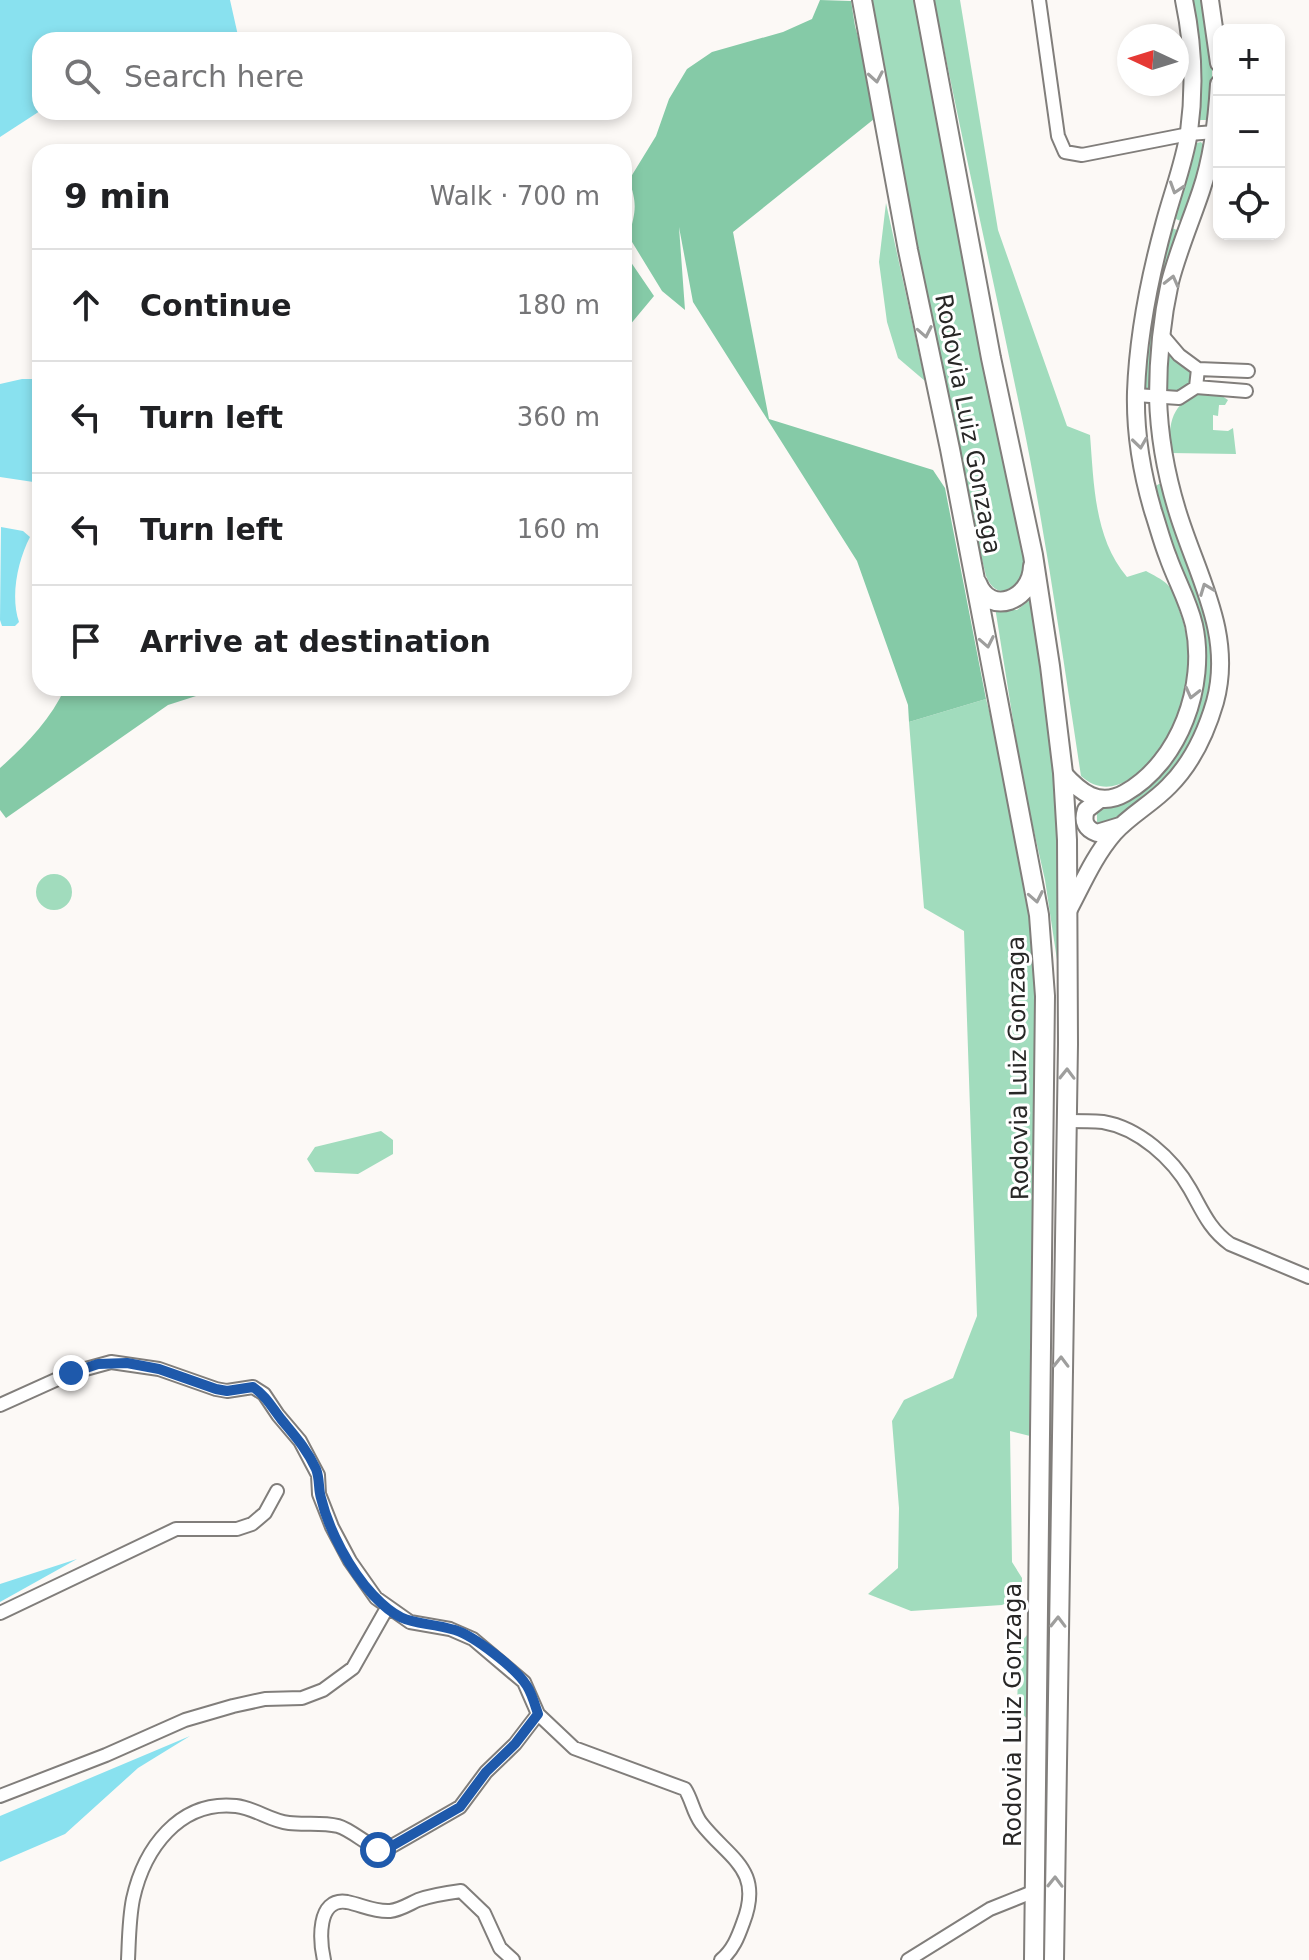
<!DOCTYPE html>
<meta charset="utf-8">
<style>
body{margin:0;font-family:"DejaVu Sans",sans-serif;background:#f2f2f2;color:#202124}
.controls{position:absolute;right:24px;top:24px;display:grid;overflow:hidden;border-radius:16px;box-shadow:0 4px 12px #0003}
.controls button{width:72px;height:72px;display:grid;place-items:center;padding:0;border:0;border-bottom:2px solid #e0e0e0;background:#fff;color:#202124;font:40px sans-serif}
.compass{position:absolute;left:1117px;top:24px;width:72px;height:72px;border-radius:50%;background:#fff;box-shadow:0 4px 12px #0003;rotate:274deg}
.stop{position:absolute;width:24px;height:24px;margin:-18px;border:6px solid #1e59ab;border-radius:50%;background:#fff}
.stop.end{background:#1e59ab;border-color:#fff;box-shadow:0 2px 8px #0008}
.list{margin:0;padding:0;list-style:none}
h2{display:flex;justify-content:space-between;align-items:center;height:104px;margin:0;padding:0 32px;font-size:34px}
h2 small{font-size:26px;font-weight:400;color:#757577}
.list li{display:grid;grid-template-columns:52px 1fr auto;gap:24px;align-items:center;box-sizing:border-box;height:112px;padding:0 32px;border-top:2px solid #e0e0e0}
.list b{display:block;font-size:30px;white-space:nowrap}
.list em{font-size:26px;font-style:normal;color:#757577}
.icon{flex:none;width:44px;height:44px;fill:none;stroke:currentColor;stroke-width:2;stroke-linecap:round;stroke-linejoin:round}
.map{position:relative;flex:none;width:1309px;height:1960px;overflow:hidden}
.search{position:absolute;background:#fff;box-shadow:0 4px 12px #0003;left:32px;top:32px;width:600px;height:88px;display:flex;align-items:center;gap:20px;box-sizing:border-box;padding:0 28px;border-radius:24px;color:#757577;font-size:30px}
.panel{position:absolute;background:#fff;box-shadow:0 4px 12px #0003;left:32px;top:144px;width:600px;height:552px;border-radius:24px}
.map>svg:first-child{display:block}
.green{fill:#a1dcbd}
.forest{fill:#85caa7}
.water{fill:#89e1ef}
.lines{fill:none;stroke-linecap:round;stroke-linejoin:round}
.minor-casing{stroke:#817e7b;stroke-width:16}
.major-casing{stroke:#817e7b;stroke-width:20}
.highway-casing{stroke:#817e7b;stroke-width:22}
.minor{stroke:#fff;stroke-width:12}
.major{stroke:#fff;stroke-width:16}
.highway{stroke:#fff;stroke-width:18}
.oneway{stroke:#9e9e9d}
.route{stroke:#1e59ab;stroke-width:10}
.labels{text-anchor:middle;stroke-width:6;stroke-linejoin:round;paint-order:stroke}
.street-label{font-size:24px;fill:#282726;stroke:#fff}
</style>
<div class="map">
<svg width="1309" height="1960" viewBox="0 0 1309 1960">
<rect width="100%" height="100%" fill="#fcf9f6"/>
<path class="green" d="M 863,0 L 924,0 L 1031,565 L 1017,591 C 1001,593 993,592 986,576 L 908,250 Z
M 934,0 L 960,0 L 998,230 L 1067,426 L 1090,435 C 1094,484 1094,538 1127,577 L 1146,571 C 1153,575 1162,579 1167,584 C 1175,592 1178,608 1182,618 C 1188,640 1192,663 1188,686 C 1181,725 1128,818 1081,776 C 1062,652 1045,527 1019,404 C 991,269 961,135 934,0 Z
M 1192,0 L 1204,0 L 1212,46 L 1212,120 L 1200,120 L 1200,66 Z
M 1201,142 L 1205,147 L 1183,222 L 1171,217 L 1192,144 Z
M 886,203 L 925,381 L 898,358 L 887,322 L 879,262 Z
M 1169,227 L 1177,230 L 1163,280 L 1155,394 L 1144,393 L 1147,333 Z
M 1168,351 L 1190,368 L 1192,379 L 1188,386 L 1169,395 L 1166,391 Z
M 1216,392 L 1228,400 L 1225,405 L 1219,405 L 1218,416 L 1213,415 L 1213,430 L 1228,431 L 1233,428 L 1236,454 L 1171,453 C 1166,416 1177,394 1216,392 Z
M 1159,484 L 1166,484 L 1216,631 L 1213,696 L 1185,764 L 1129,819 L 1101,826 L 1097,822 L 1097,813 L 1103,804 L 1172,759 L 1187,735 L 1204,682 L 1205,651 L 1154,487 Z
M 1036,595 L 1054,697 L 1063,1000 L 1045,880 L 1023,783 L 995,607 L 1017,610 Z
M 986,699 L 1003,764 L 1024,875 L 1037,958 L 1036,1402 L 1030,1436 L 1010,1431 L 1012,1562 L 1022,1578 L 1022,1596 L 1002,1605 L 911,1611 L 868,1594 L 898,1568 L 899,1508 L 892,1421 L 904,1400 L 953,1378 L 977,1316 L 964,931 L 924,908 L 909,722 Z
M36 892a18 18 0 1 1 36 0a18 18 0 1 1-36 0Z
M 381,1131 L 393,1140 L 393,1154 L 358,1174 L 315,1172 L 307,1159 L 315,1147 Z
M 1035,1625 L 1035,1729 L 1017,1707 L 1019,1645 Z"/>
<path class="forest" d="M 820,0 L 851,1 L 855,26 L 879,115 L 733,232 L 769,419 L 933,470 L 945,488 L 986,699 L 909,722 L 908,705 L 857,561 L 693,302 L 679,227 L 685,310 L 662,291 L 629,237 C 635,211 638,206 629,180 L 656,136 L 669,99 L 687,69 L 712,52 L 783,32 L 812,19 Z
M 624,252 L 654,296 L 624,332 Z
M 65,688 L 221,688 L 168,705 L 6,818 L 0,810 L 0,768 C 25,746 51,719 65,688 Z"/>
<path class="water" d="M 0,0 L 230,0 L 239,40 L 40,40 L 40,111 L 0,137 Z
M 22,379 L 40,379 L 40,483 L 0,477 L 0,384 Z
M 1,527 L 23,531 L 30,537 C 18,560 10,596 19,622 L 15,626 L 2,626 L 0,620 Z
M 77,1559 L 0,1602 L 0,1584 Z
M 190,1736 L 138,1768 L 65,1834 L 0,1862 L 0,1816 Z"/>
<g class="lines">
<g class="minor-casing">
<path id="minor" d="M 1039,0 L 1058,136 L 1065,152 L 1082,155 L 1189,134 L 1215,132
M 1198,369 L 1248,371
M 1196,387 L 1246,391
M 1136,395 L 1179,398 L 1196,387 L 1198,369 L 1179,355 L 1162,335
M 1065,1121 C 1078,1121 1091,1121 1103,1122 C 1139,1128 1173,1159 1190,1189 C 1202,1210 1209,1229 1230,1244 L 1309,1277
M 0,1405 L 71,1373 L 111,1362 L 159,1369 L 216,1389 L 227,1391 L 253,1387 L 264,1394 L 278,1415 L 300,1441 L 318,1475 L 319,1494 L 332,1527 L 350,1561 L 376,1598 L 410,1622 L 450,1629 L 473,1639 L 524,1682 L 538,1714 L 574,1748 L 685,1789 C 692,1800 693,1812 701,1823 C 729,1859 764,1869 743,1923 C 738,1937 733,1950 721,1960
M 0,1613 L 176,1529 L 237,1529 L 252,1524 L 265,1513 L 277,1491
M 0,1796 L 106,1755 L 185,1720 L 233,1706 L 265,1699 L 302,1698 L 323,1690 L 353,1668 L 387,1608
M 128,1960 C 129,1940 129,1919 133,1899 C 144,1849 179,1800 236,1806 C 255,1808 270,1821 289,1823 C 305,1825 321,1822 338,1826 C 353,1830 373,1851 385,1850 L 460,1807 L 486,1772 L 515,1744 L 538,1714
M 324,1960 C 320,1942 316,1897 347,1902 C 362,1905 374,1912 390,1911 C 400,1910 409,1904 418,1900 C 432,1895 446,1893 461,1891 L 484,1913 L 500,1948 L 513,1960
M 908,1960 L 990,1909 L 1035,1891"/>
</g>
<g class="major-casing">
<path id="major" d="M 1210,0 L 1219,63
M 1063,773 C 1080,792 1099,808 1125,793 C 1180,762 1207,685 1194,625 C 1188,600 1176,580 1168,557 C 1162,542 1158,526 1153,511 C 1142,474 1135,431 1136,392 C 1138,335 1149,280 1164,225 C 1172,194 1184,164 1189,132 C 1195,88 1193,43 1184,0
M 1099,800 L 1086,810 C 1082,822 1086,829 1097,833 L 1120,826
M 1068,911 C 1082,885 1094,856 1114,833 C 1130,815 1153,803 1169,786 C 1192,763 1206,733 1215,702 C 1234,633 1196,574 1177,510 C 1166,474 1159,434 1158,397 C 1158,360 1162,318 1170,282 C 1178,251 1191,221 1201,191 C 1213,156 1217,120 1219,84"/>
</g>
<g class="highway-casing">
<path id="highway" d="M 862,0 L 908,250 L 950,449 L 1033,883 L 1039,915 L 1045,996 L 1034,1960
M 924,0 L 991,358 L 1033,555 L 1050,666 L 1063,773 L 1067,840 L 1068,1044 L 1054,1960
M 977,583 C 990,617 1032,600 1033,566"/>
</g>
<use href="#minor" class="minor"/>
<use href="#major" class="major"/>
<use href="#highway" class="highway"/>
</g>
<defs><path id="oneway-chevron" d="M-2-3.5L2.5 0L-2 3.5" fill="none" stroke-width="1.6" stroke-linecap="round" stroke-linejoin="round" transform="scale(2)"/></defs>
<g class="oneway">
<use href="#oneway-chevron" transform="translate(876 77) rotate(80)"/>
<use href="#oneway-chevron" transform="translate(1176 188) rotate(108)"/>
<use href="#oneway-chevron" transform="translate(1172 281) rotate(-76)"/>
<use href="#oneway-chevron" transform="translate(925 332) rotate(79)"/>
<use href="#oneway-chevron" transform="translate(1140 443) rotate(82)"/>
<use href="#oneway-chevron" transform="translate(1206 589) rotate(-111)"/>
<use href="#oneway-chevron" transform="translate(987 642) rotate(79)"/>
<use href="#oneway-chevron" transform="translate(1192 693) rotate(104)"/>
<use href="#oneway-chevron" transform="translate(1036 897) rotate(79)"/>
<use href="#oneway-chevron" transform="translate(1067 1074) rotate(-89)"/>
<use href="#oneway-chevron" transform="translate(1061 1362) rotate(-89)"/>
<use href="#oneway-chevron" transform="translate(1058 1622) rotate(-89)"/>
<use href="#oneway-chevron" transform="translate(1055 1882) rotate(-89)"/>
</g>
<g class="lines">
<path class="route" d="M 71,1373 L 98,1364 L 127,1363 L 159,1369 L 216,1389 L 227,1391 L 253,1387 C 266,1396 271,1406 281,1419 C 294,1435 307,1449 316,1469 C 320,1479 318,1488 321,1498 C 329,1531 350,1570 373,1595 C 405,1629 416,1619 455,1630 C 474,1636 516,1668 527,1686 C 532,1694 535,1705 538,1714 L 515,1744 L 486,1772 L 460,1807 L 385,1850 L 378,1850"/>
</g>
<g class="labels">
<g class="street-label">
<text transform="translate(968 424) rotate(79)" y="8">Rodovia Luiz Gonzaga</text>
<text transform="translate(1018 1068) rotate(-91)" y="8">Rodovia Luiz Gonzaga</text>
<text transform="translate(1013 1715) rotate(-90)" y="8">Rodovia Luiz Gonzaga</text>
</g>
</g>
</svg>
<div class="controls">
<button>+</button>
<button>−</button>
<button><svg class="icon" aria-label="locate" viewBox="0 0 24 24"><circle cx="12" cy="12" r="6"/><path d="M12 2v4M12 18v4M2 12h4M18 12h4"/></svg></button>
</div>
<svg class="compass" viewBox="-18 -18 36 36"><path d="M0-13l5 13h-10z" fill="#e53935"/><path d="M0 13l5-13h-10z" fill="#757577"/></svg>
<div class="stop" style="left:378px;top:1850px"></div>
<div class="stop end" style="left:71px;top:1373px"></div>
<div class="search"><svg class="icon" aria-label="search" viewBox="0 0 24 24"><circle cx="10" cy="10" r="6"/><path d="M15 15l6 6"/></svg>Search here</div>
<section class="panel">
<h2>9 min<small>Walk · 700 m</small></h2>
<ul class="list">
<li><svg class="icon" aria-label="ahead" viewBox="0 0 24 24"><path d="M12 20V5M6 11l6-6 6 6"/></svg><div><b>Continue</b></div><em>180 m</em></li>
<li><svg class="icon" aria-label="left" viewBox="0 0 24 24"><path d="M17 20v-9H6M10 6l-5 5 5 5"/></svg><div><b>Turn left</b></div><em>360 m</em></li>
<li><svg class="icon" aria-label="left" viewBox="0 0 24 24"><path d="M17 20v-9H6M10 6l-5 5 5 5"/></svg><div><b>Turn left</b></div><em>160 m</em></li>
<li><svg class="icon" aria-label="arrive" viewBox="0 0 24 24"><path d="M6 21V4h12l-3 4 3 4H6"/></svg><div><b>Arrive at destination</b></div></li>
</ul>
</section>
</div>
